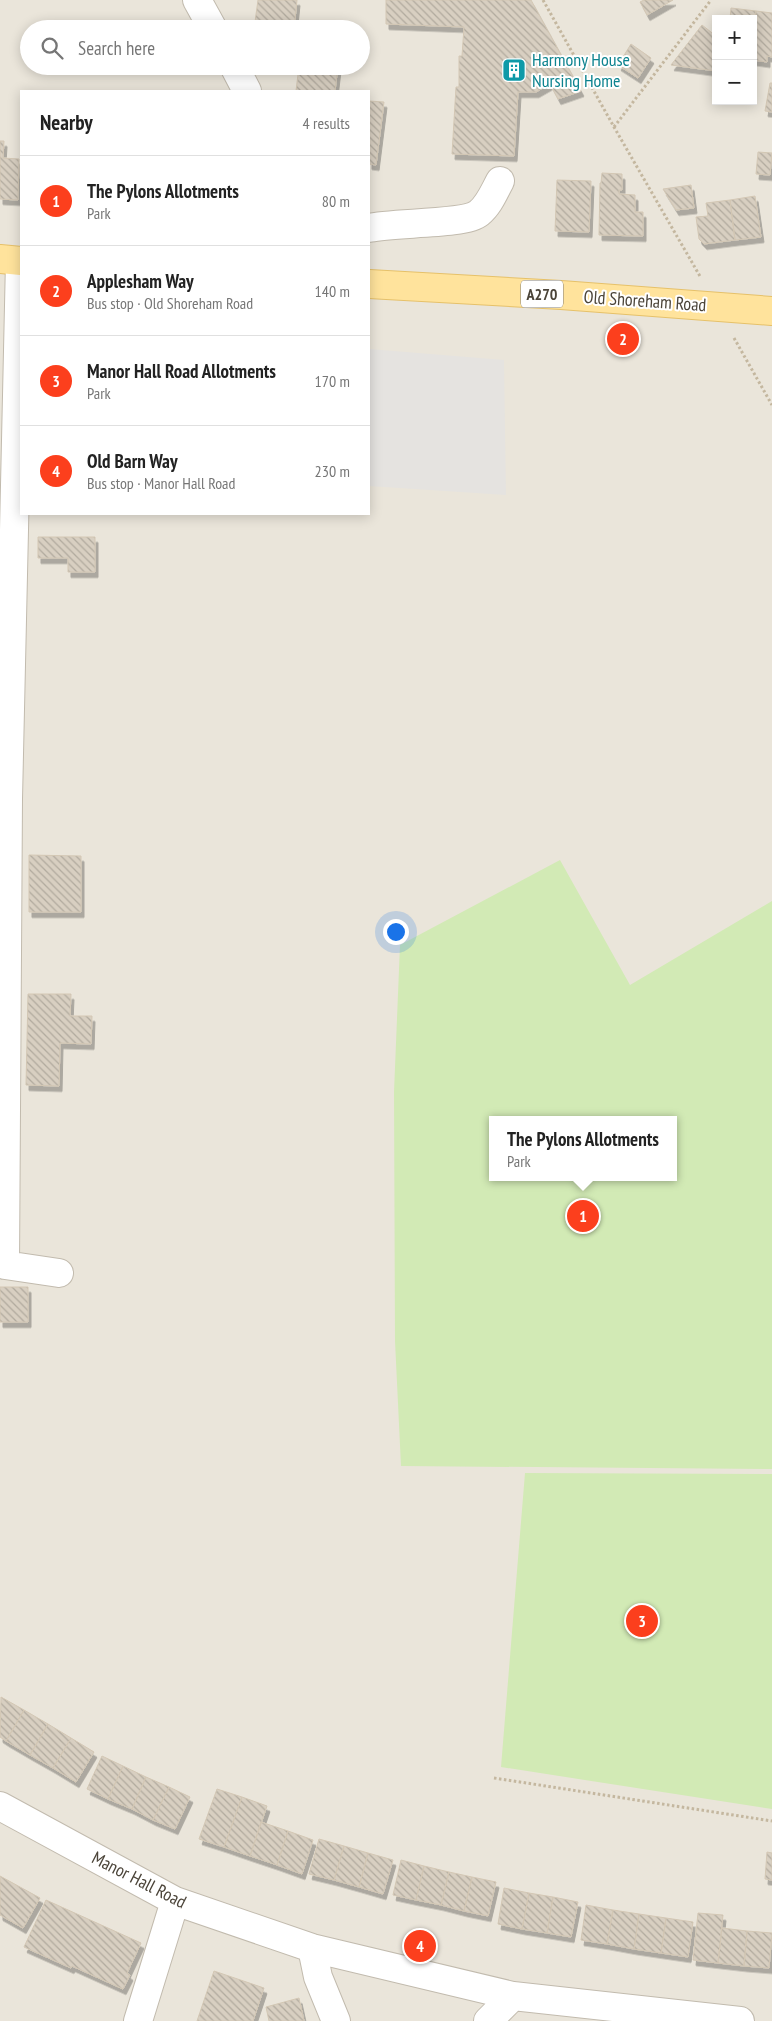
<!DOCTYPE html>
<meta charset="utf-8">
<style>
body{margin:0;font-family:"PT Sans Narrow",sans-serif;background:#f2f2f2;color:#222}
.controls{position:absolute;right:15px;top:15px;display:grid;overflow:hidden;border-radius:0px;box-shadow:0 2px 12px #0003}
.controls button{width:45px;height:45px;display:grid;place-items:center;padding:0;border:0;border-bottom:1px solid #e0e0e0;background:#fff;color:#222;font:25px sans-serif}
.you{position:absolute;left:395px;top:931px;width:18px;height:18px;margin:-12px;border:4px solid #fff;border-radius:50%;background:#1a73e8;box-shadow:0 0 0 8px #1a73e833}
.badge{display:grid;place-items:center;width:32px;height:32px;border-radius:50%;background:#fc3f1d;color:#fff;font-size:16px;font-weight:700}
.pin{position:absolute;translate:-50% -50%;border:2px solid #fff;box-shadow:0 1px 5px #0006}
.popup{position:absolute;left:489px;top:1116px;width:188px;height:65px;box-sizing:border-box;display:grid;place-content:center;border-radius:0px;background:#fff;filter:drop-shadow(0 1px 4px #0005);font-size:16px;white-space:nowrap;color:#767676}
.popup b{font-size:19px;color:#222}
.popup::after{content:'';position:absolute;left:50%;top:100%;margin-left:-10px;border:10px solid transparent;border-top-color:#fff}
.list{margin:0;padding:0;list-style:none}
h2{display:flex;justify-content:space-between;align-items:center;height:65px;margin:0;padding:0 20px;font-size:21px}
h2 small{font-size:16px;font-weight:400;color:#767676}
.list li{display:grid;grid-template-columns:32px 1fr auto;gap:15px;align-items:center;box-sizing:border-box;height:90px;padding:0 20px;border-top:1px solid #e0e0e0}
.list b{display:block;font-size:19px;white-space:nowrap}
.list p{margin:0;font-size:16px;white-space:nowrap;color:#767676}
.list em{font-size:16px;font-style:normal;color:#767676}
.icon{flex:none;width:28px;height:28px;fill:none;stroke:currentColor;stroke-width:2;stroke-linecap:round;stroke-linejoin:round}
.map{position:relative;flex:none;width:772px;height:2021px;overflow:hidden}
.search{position:absolute;background:#fff;box-shadow:0 2px 12px #0003;left:20px;top:20px;width:350px;height:55px;display:flex;align-items:center;gap:12px;box-sizing:border-box;padding:0 18px;border-radius:28px;color:#767676;font-size:19px}
.panel{position:absolute;background:#fff;box-shadow:0 2px 12px #0003;left:20px;top:90px;width:350px;height:425px;border-radius:0px}
.map>svg:first-child{display:block}
.residential{fill:#eae5da;fill-rule:evenodd}
.garden{fill:#d2eab5;fill-rule:evenodd}
.parking{fill:#e5e3e0}
.building{fill:url(#building-back-hatch);stroke:#d3c7b4;filter:url(#shadow)}
.lines{fill:none;stroke-linecap:round;stroke-linejoin:round}
.minor-casing{stroke:#c2bbae;stroke-width:30}
.major-casing{stroke:#e6c16a;stroke-width:30}
.path{stroke:#c4b79f;stroke-width:3;stroke-dasharray:2.5 2.5;stroke-linecap:butt}
.minor{stroke:#fff;stroke-width:28}
.major{stroke:#ffe39c;stroke-width:28}
.labels{text-anchor:middle;stroke-width:4;stroke-linejoin:round;paint-order:stroke}
.shield{fill:#fff;stroke:#817c74;stroke-width:1}
.shield-label{font-size:16px;font-weight:bold;fill:#4b4439}
.culture-label{font-size:18px;fill:#0d838f;stroke:#fff;text-anchor:start}
.street-label{font-size:18px;fill:#4b4439;stroke:#fff}
</style>
<div class="map">
<svg width="772" height="2021" viewBox="0 0 772 2021">
<defs>
<pattern id="building-back-hatch" width="6" height="6" patternUnits="userSpaceOnUse" patternTransform="scale(1.25)"><rect width="6" height="6" fill="#d8cfc1"/><path d="M-1 5l2 2M0 0l6 6M5-1l2 2" fill="none" stroke="#b1aa9e"/></pattern>
<filter id="shadow"><feDropShadow dx="3" dy="5.5" stdDeviation="0" flood-color="#0004"/></filter>
</defs>
<rect width="100%" height="100%" fill="#f6f3ec"/>
<path class="residential" d="M 0,0 L 772,0 L 772,2021 L 0,2021 ZM 716,19 L 753,19 L 753,101 L 716,101 ZM 29,29 L 361,29 L 361,66 L 29,66 ZM 21,91 L 369,91 L 369,514 L 21,514 ZM 493,1120 L 673,1120 L 673,1177 L 493,1177 Z"/>
<path class="garden" d="M 560,860 L 630,985 L 772,901 L 772,1469 L 401,1466 L 395,1341 L 394,1092 L 400,945 ZM 493,1120 L 673,1120 L 673,1177 L 493,1177 Z
M 525,1473 L 772,1474 L 772,1809 L 501,1767 Z"/>
<path class="parking" d="M 369,349 L 504,360 L 506,495 L 369,486 Z"/>
<path class="building" d="M 258,0 L 297,0 L 294,29 L 254,29 Z
M 386,0 L 531,0 L 581,91 L 558,99 L 550,84 L 536,92 L 518,92 L 514,156 L 452,154 L 456,87 L 459,87 L 459,56 L 462,56 L 464,27 L 386,24 Z
M 644,0 L 673,0 L 647,15 L 640,2 Z
M 731,8 L 756,11 L 753,35 L 753,19 L 730,19 Z
M 756,11 L 772,13 L 772,57 L 767,56 L 767,62 L 753,60 L 753,35 Z
M 702,25 L 716,36 L 716,71 L 671,65 Z
M 631,44 L 651,58 L 638,78 L 618,65 Z
M 299,66 L 338,66 L 335,91 L 296,91 Z
M 770,83 L 772,83 L 772,112 L 765,111 Z
M 369,101 L 384,102 L 376,165 L 369,164 Z
M 0,141 L 4,141 L 3,158 L 19,159 L 18,200 L 0,199 Z
M 758,152 L 772,153 L 770,175 L 756,174 Z
M 602,173 L 622,174 L 622,190 L 619,190 L 619,194 L 635,195 L 635,212 L 643,212 L 643,236 L 599,235 L 600,183 L 601,183 Z
M 557,180 L 591,181 L 589,232 L 555,231 Z
M 691,185 L 694,208 L 676,210 L 663,189 Z
M 755,196 L 761,237 L 735,240 L 730,200 Z
M 730,200 L 735,240 L 704,244 L 699,239 L 696,217 L 708,216 L 706,203 Z
M 38,537 L 95,537 L 95,572 L 68,572 L 68,558 L 38,558 Z
M 29,855 L 81,856 L 81,912 L 29,912 Z
M 28,994 L 71,994 L 70,1016 L 92,1016 L 91,1044 L 60,1043 L 59,1086 L 26,1085 Z
M 0,1287 L 28,1287 L 28,1322 L 0,1322 Z
M 1,1697 L 24,1710 L 6,1741 L 0,1737 Z
M 24,1710 L 48,1724 L 30,1755 L 6,1741 Z
M 48,1724 L 71,1738 L 53,1768 L 30,1755 Z
M 71,1738 L 94,1752 L 76,1782 L 53,1768 Z
M 102,1756 L 123,1766 L 108,1799 L 87,1789 Z
M 123,1766 L 146,1777 L 132,1809 L 108,1799 Z
M 146,1777 L 169,1787 L 153,1820 L 132,1809 Z
M 169,1787 L 190,1797 L 175,1829 L 153,1820 Z
M 217,1789 L 242,1797 L 224,1847 L 199,1839 Z
M 242,1797 L 267,1806 L 250,1856 L 224,1847 Z
M 261,1822 L 288,1831 L 277,1865 L 250,1856 Z
M 288,1831 L 313,1840 L 302,1874 L 277,1865 Z
M 319,1839 L 344,1846 L 334,1880 L 309,1874 Z
M 344,1846 L 368,1853 L 359,1887 L 334,1880 Z
M 767,1852 L 772,1853 L 772,1880 L 765,1879 Z
M 368,1853 L 393,1860 L 383,1894 L 359,1887 Z
M 401,1860 L 424,1866 L 416,1900 L 393,1895 Z
M 424,1866 L 449,1872 L 441,1905 L 416,1900 Z
M 449,1872 L 472,1877 L 464,1911 L 441,1905 Z
M 0,1876 L 40,1898 L 23,1928 L 0,1915 Z
M 472,1877 L 496,1882 L 488,1916 L 464,1911 Z
M 504,1888 L 529,1893 L 522,1929 L 498,1924 Z
M 529,1893 L 553,1897 L 547,1933 L 522,1929 Z
M 553,1897 L 578,1902 L 571,1937 L 547,1933 Z
M 46,1900 L 141,1943 L 127,1973 L 130,1975 L 123,1989 L 72,1966 L 71,1968 L 24,1947 Z
M 586,1905 L 613,1910 L 607,1944 L 581,1940 Z
M 613,1910 L 639,1914 L 634,1949 L 607,1944 Z
M 698,1913 L 723,1915 L 718,1963 L 693,1960 Z
M 639,1914 L 666,1918 L 661,1953 L 634,1949 Z
M 666,1918 L 693,1922 L 688,1957 L 661,1953 Z
M 722,1928 L 747,1931 L 744,1966 L 718,1963 Z
M 747,1931 L 772,1933 L 769,1968 L 744,1966 Z
M 214,1971 L 264,1988 L 253,2021 L 197,2021 Z
M 299,1998 L 304,2021 L 269,2021 L 266,2007 Z"/>
<g class="lines">
<g class="minor-casing">
<path id="minor" d="M 197,0 L 213,29
M 234,66 L 247,91
M 369,228 C 393,222 465,225 479,213 C 489,205 494,192 500,181
M 20,261 L 8,799 L 5,1265 L 59,1273
M 0,1806 L 175,1901 L 312,1948 L 513,1996 L 740,2021
M 312,1948 L 318,1977 L 336,2021
M 138,2021 L 175,1901
M 488,2021 L 513,1996"/>
</g>
<g class="major-casing">
<path id="major" d="M 0,259 L 21,261
M 369,284 L 561,295 L 772,311"/>
</g>
<path class="path" d="M 543,0 L 614,127 L 701,278
M 614,127 L 711,0
M 734,338 L 772,405
M 494,1778 L 772,1821"/>
<use href="#minor" class="minor"/>
<use href="#major" class="major"/>
</g>
<defs>
<g id="building-square" transform="scale(1.25)"><rect x="-9" y="-9" width="18" height="18" rx="4" fill="#0f9aa8" stroke="#fff"/><path d="M-4-6H4V6H1V3H-1V6H-4ZM-2.5-4.3h1.7v1.8h-1.7ZM.8-4.3h1.7v1.8H.8ZM-2.5-1h1.7V.8h-1.7ZM.8-1h1.7V.8H.8Z" fill="#fff"/></g>
</defs>
<g fill-rule="evenodd">
<use href="#building-square" x="514" y="70"/>
</g>
<g class="labels">
<rect class="shield" x="521" y="280.5" width="42" height="27" rx="4"/>
<g class="shield-label">
<text x="542" y="300">A270</text>
</g>
<g class="culture-label">
<text x="532" y="66">Harmony House<tspan x="532" dy="21">Nursing Home</tspan></text>
</g>
<g class="street-label">
<text transform="translate(645 301) rotate(4)" y="6">Old Shoreham Road</text>
<text transform="translate(139 1880) rotate(27)" y="6">Manor Hall Road</text>
</g>
</g>
</svg>
<div class="controls">
<button>+</button>
<button>−</button>
</div>
<div class="you"></div>
<div class="pin badge" style="left:583px;top:1216px">1</div>
<div class="popup"><b>The Pylons Allotments</b>Park</div>
<div class="pin badge" style="left:623px;top:339px">2</div>
<div class="pin badge" style="left:642px;top:1621px">3</div>
<div class="pin badge" style="left:420px;top:1946px">4</div>
<div class="search"><svg class="icon" aria-label="search" viewBox="0 0 24 24"><circle cx="10" cy="10" r="6"/><path d="M15 15l6 6"/></svg>Search here</div>
<section class="panel">
<h2>Nearby<small>4 results</small></h2>
<ul class="list">
<li><span class="badge">1</span><div><b>The Pylons Allotments</b><p>Park</p></div><em>80 m</em></li>
<li><span class="badge">2</span><div><b>Applesham Way</b><p>Bus stop · Old Shoreham Road</p></div><em>140 m</em></li>
<li><span class="badge">3</span><div><b>Manor Hall Road Allotments</b><p>Park</p></div><em>170 m</em></li>
<li><span class="badge">4</span><div><b>Old Barn Way</b><p>Bus stop · Manor Hall Road</p></div><em>230 m</em></li>
</ul>
</section>
</div>
